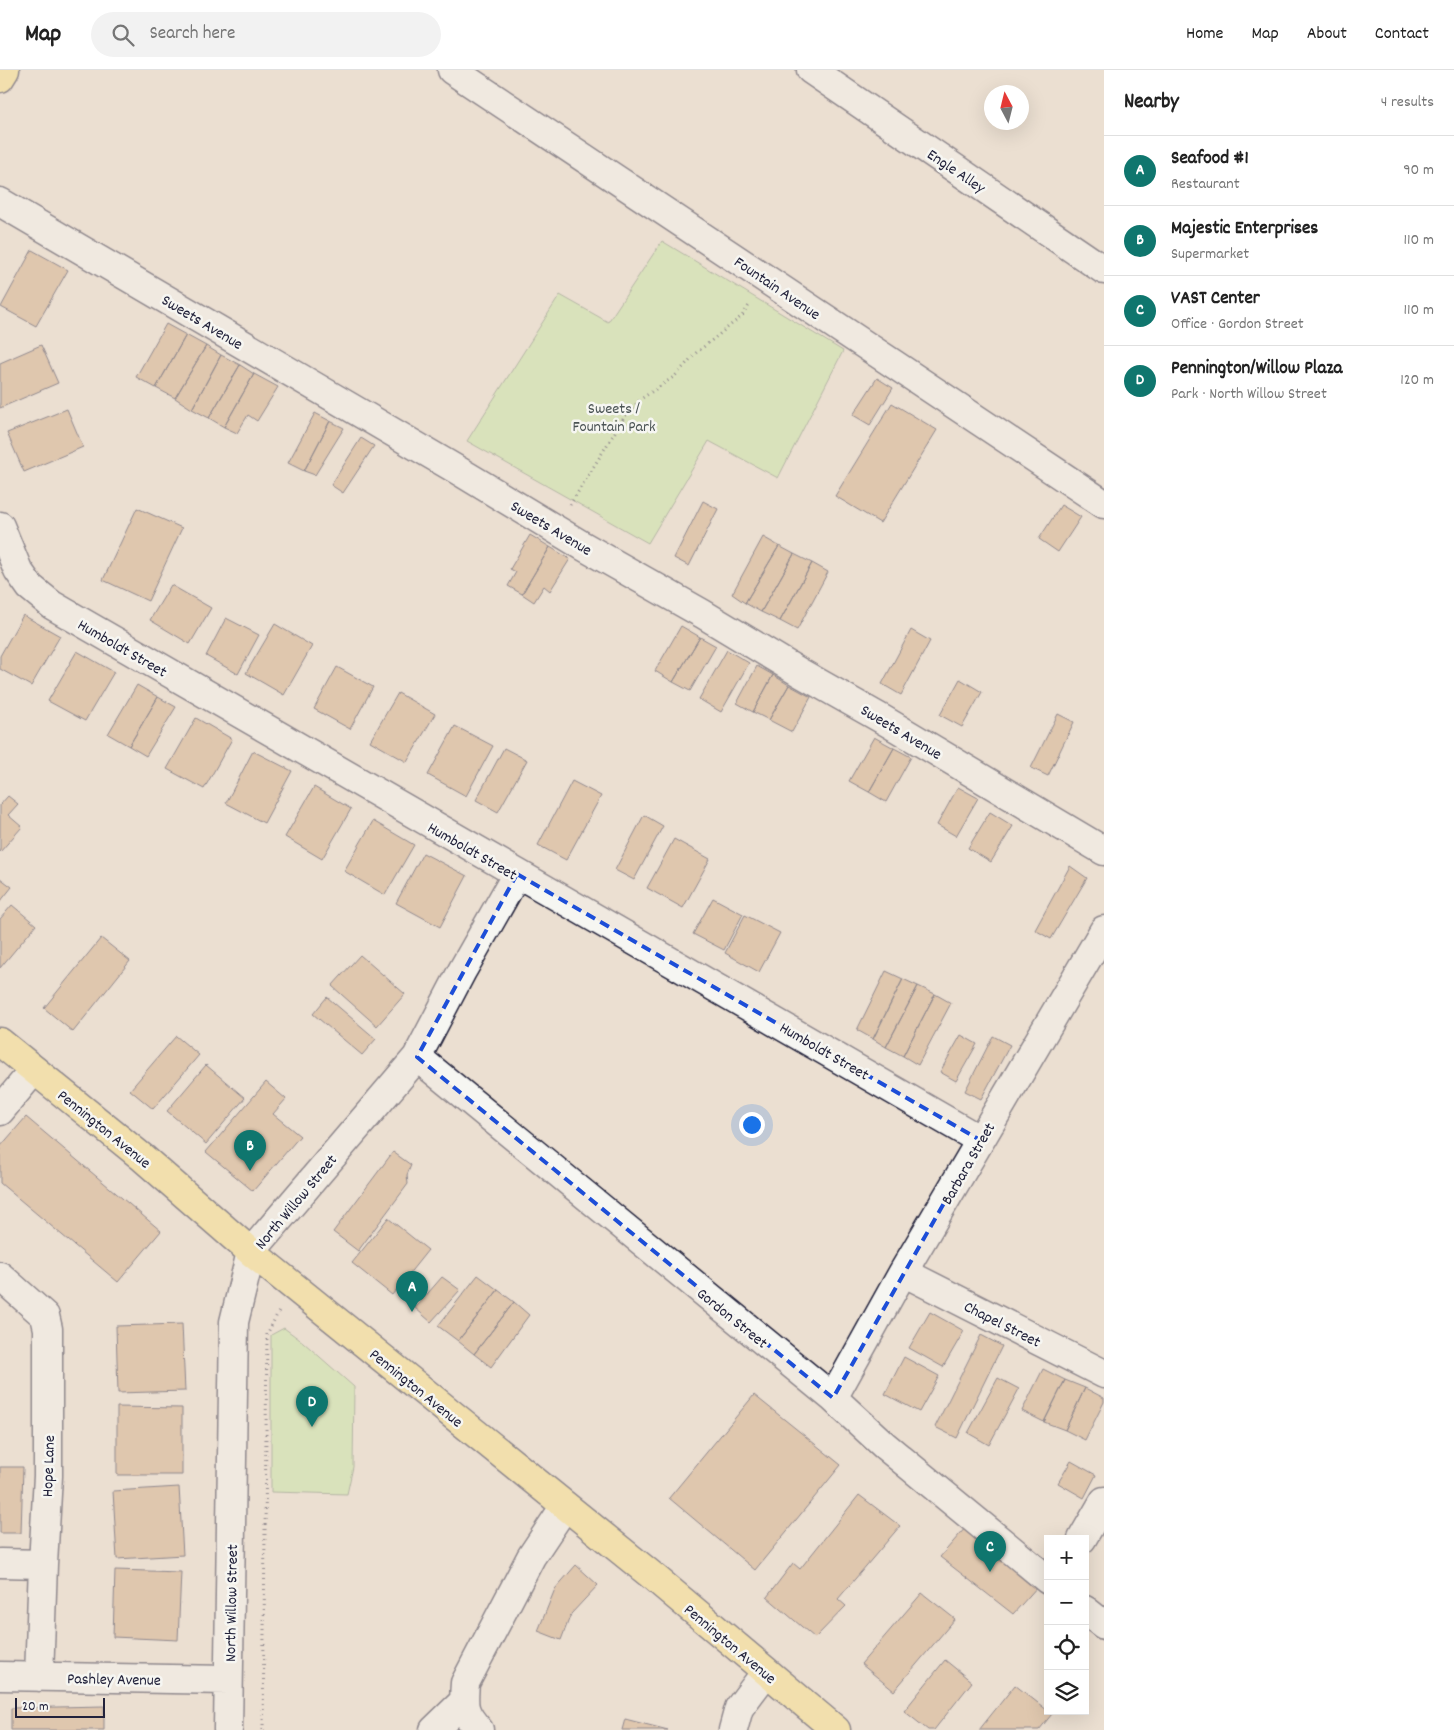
<!DOCTYPE html>
<meta charset="utf-8">
<style>
body{margin:0;font-family:Dekko,sans-serif;background:#f2f2f2;color:#222}
.controls{position:absolute;right:15px;bottom:15px;display:grid;overflow:hidden;border-radius:0px;box-shadow:0 5px 20px #0002}
.controls button{width:45px;height:45px;display:grid;place-items:center;padding:0;border:0;border-bottom:1px solid #e0e0e0;background:#fff;color:#222;font:25px sans-serif}
.compass{position:absolute;left:984px;top:15px;width:45px;height:45px;border-radius:50%;background:#fff;box-shadow:0 5px 20px #0002;rotate:353deg}
.scale{position:absolute;left:15px;bottom:12px;width:90px;box-sizing:border-box;padding-left:5px;border:2px solid #22223b;border-top:0;font-size:14px;line-height:18px;white-space:nowrap;color:#22223b;-webkit-text-stroke:4px #f6f6f2;paint-order:stroke}
.you{position:absolute;left:751px;top:1054px;width:18px;height:18px;margin:-12px;border:4px solid #fff;border-radius:50%;background:#1a73e8;box-shadow:0 0 0 8px #1a73e833}
.badge{display:grid;place-items:center;width:32px;height:32px;border-radius:50%;background:#0f766e;color:#fff;font-size:16px;font-weight:700}
.pin{position:absolute;translate:-50% -41px;filter:drop-shadow(0 1px 2px #0008)}
.pin::after{content:'';position:absolute;top:26px;width:18px;height:15px;background:inherit;clip-path:polygon(0 0,100% 0,50% 100%)}
.list{margin:0;padding:0;list-style:none}
h2{display:flex;justify-content:space-between;align-items:center;height:65px;margin:0;padding:0 20px;font-size:21px}
h2 small{font-size:16px;font-weight:400;color:#767676}
.list li{display:grid;grid-template-columns:32px 1fr auto;gap:15px;align-items:center;box-sizing:border-box;height:70px;padding:0 20px;border-top:1px solid #e0e0e0}
.list b{display:block;font-size:19px;white-space:nowrap}
.list p{margin:0;font-size:16px;white-space:nowrap;color:#767676}
.list em{font-size:16px;font-style:normal;color:#767676}
.icon{flex:none;width:28px;height:28px;fill:none;stroke:currentColor;stroke-width:2;stroke-linecap:round;stroke-linejoin:round}
.map{position:relative;flex:none;width:1104px;height:1660px;overflow:hidden}
header{display:flex;align-items:center;gap:30px;box-sizing:border-box;height:70px;padding:0 25px;background:#fff;border-bottom:1px solid #e0e0e0}
header strong{font-size:24px}
nav{display:flex;gap:28px;margin-inline-start:auto;font-size:18px}
.search{width:350px;height:45px;background:#f2f2f2;display:flex;align-items:center;gap:12px;box-sizing:border-box;padding:0 18px;border-radius:28px;color:#767676;font-size:19px}
main{display:flex}
aside{flex:1;background:#fff}
.map>svg:first-child{display:block}
.green{fill:#c4e7a0;stroke:#73846e}
.building{fill:#d1aa83;stroke:#22223b}
.lines{fill:none;stroke-linecap:round;stroke-linejoin:round}
.minor-casing{stroke:#22223b;stroke-width:31}
.major-casing{stroke:#22223b;stroke-width:31}
.path{stroke:#22223b;stroke-width:3;stroke-dasharray:1 4;stroke-linecap:butt}
.minor{stroke:#f6f6f2;stroke-width:28}
.major{stroke:#fae180;stroke-width:28}
.marked{fill:none;stroke:#1d4ed8;stroke-width:4;stroke-dasharray:10 6;stroke-linejoin:round}
.labels{text-anchor:middle;stroke-width:5;stroke-linejoin:round;paint-order:stroke}
.street-label{font-size:16px;fill:#22223b;stroke:#f6f6f2}
.park-label{font-size:16px;fill:#4a5354;stroke:#f6f6f2}
</style>
<header>
<strong>Map</strong>
<div class="search"><svg class="icon" aria-label="search" viewBox="0 0 24 24"><circle cx="10" cy="10" r="6"/><path d="M15 15l6 6"/></svg>Search here</div>
<nav><a>Home</a><a>Map</a><a>About</a><a>Contact</a></nav>
</header>
<main>
<div class="map">
<svg width="1104" height="1660" viewBox="0 0 1104 1660">
<rect width="100%" height="100%" fill="#ebdfd1"/>
<filter id="ink" filterUnits="userSpaceOnUse"><feTurbulence type="fractalNoise" baseFrequency=".02" numOctaves="2"/><feDisplacementMap in="SourceGraphic" scale="10" xChannelSelector="R" yChannelSelector="G"/><feConvolveMatrix kernelMatrix="1 2 1 2 8 2 1 2 1" color-interpolation-filters="sRGB"/></filter>
<g filter="url(#ink)">
<path class="green" d="M 662,171 L 843,281 L 778,408 L 709,371 L 648,473 L 467,371 L 560,225 L 608,252 Z
M 284,1258 L 303,1272 L 354,1317 L 353,1397 L 347,1424 L 271,1422 L 271,1265 Z"/>
<path class="building" d="M 32,180 L 68,200 L 36,256 L 1,237 Z
M 166,254 L 186,265 L 156,318 L 136,307 Z
M 186,265 L 206,276 L 175,328 L 156,318 Z
M 41,275 L 58,313 L 0,338 L 0,293 Z
M 206,276 L 221,285 L 192,339 L 175,328 Z
M 221,285 L 240,295 L 209,348 L 192,339 Z
M 240,295 L 254,304 L 224,357 L 209,348 Z
M 254,304 L 278,317 L 257,351 L 248,345 L 237,363 L 224,357 Z
M 877,308 L 893,318 L 870,355 L 853,345 Z
M 892,333 L 937,360 L 880,453 L 835,426 Z
M 67,339 L 83,377 L 24,402 L 7,363 Z
M 315,343 L 330,351 L 304,401 L 288,393 Z
M 330,351 L 344,358 L 315,405 L 304,401 Z
M 361,368 L 374,376 L 343,423 L 331,415 Z
M 703,431 L 718,439 L 689,496 L 674,488 Z
M 1061,435 L 1081,447 L 1058,482 L 1039,469 Z
M 137,438 L 182,458 L 148,531 L 103,510 Z
M 530,465 L 550,477 L 522,524 L 508,516 L 516,502 L 510,499 Z
M 763,467 L 779,476 L 745,533 L 732,524 Z
M 779,476 L 794,484 L 761,542 L 745,533 Z
M 550,477 L 570,489 L 550,521 L 544,516 L 534,532 L 522,524 Z
M 794,484 L 812,493 L 780,551 L 761,542 Z
M 812,493 L 828,502 L 797,560 L 780,551 Z
M 171,515 L 211,538 L 190,574 L 150,550 Z
M 23,545 L 60,566 L 31,616 L 0,599 L 0,586 Z
M 226,548 L 259,565 L 238,604 L 206,586 Z
M 275,554 L 312,576 L 284,625 L 246,603 Z
M 681,556 L 700,567 L 673,612 L 655,601 Z
M 911,560 L 930,571 L 901,625 L 882,614 Z
M 700,567 L 716,576 L 690,621 L 673,612 Z
M 727,580 L 749,593 L 721,642 L 699,629 Z
M 77,581 L 114,602 L 85,651 L 48,631 Z
M 757,596 L 773,605 L 753,642 L 737,633 Z
M 337,597 L 373,617 L 350,659 L 314,639 Z
M 773,605 L 789,615 L 769,650 L 753,642 Z
M 960,609 L 982,622 L 962,657 L 940,645 Z
M 137,615 L 158,627 L 129,676 L 108,664 Z
M 789,615 L 811,627 L 792,662 L 769,650 Z
M 398,623 L 435,644 L 407,692 L 370,671 Z
M 158,627 L 176,637 L 146,686 L 129,676 Z
M 1058,644 L 1074,652 L 1048,706 L 1031,698 Z
M 196,648 L 232,669 L 204,719 L 167,699 Z
M 455,656 L 493,676 L 466,726 L 428,705 Z
M 874,667 L 894,678 L 869,722 L 849,711 Z
M 504,678 L 527,690 L 498,742 L 476,730 Z
M 894,678 L 911,687 L 886,732 L 869,722 Z
M 253,681 L 292,701 L 264,753 L 226,733 Z
M 572,711 L 601,726 L 566,790 L 538,775 Z
M 314,717 L 351,739 L 322,789 L 285,767 Z
M 958,717 L 978,728 L 956,766 L 937,755 Z
M 8,726 L 18,734 L 8,745 L 22,757 L 0,782 L 0,735 Z
M 990,742 L 1013,756 L 991,792 L 968,778 Z
M 644,745 L 663,756 L 634,810 L 615,800 Z
M 373,751 L 414,775 L 385,825 L 344,801 Z
M 674,769 L 710,789 L 683,838 L 647,818 Z
M 423,783 L 467,806 L 440,857 L 396,833 Z
M 1070,796 L 1087,808 L 1051,869 L 1035,860 Z
M 0,808 L 12,817 L 0,832 Z
M 713,828 L 743,844 L 724,880 L 693,864 Z
M 12,835 L 36,855 L 0,898 L 0,849 Z
M 745,845 L 780,863 L 759,902 L 725,883 Z
M 101,868 L 130,891 L 73,962 L 44,938 Z
M 360,885 L 405,924 L 377,956 L 332,916 Z
M 886,901 L 903,909 L 873,969 L 857,960 Z
M 903,909 L 918,916 L 886,977 L 873,969 Z
M 918,916 L 935,924 L 903,986 L 886,977 Z
M 935,924 L 951,933 L 918,995 L 903,986 Z
M 327,927 L 376,969 L 362,985 L 313,944 Z
M 961,965 L 977,974 L 956,1011 L 940,1002 Z
M 176,966 L 199,985 L 153,1039 L 130,1020 Z
M 993,966 L 1010,975 L 981,1029 L 965,1021 Z
M 206,995 L 245,1028 L 206,1074 L 167,1041 Z
M 266,1012 L 286,1029 L 273,1044 L 300,1066 L 253,1121 L 206,1082 Z
M 26,1047 L 161,1161 L 118,1212 L 0,1113 L 0,1077 Z
M 393,1082 L 411,1095 L 407,1105 L 408,1114 L 358,1181 L 333,1162 Z
M 388,1148 L 428,1180 L 392,1225 L 352,1193 Z
M 478,1205 L 498,1220 L 458,1271 L 438,1256 Z
M 442,1207 L 460,1220 L 431,1252 L 415,1238 Z
M 498,1220 L 514,1232 L 474,1284 L 458,1271 Z
M 514,1232 L 529,1245 L 491,1297 L 474,1284 Z
M 930,1242 L 964,1261 L 943,1297 L 909,1278 Z
M 182,1254 L 185,1321 L 118,1323 L 116,1256 Z
M 981,1265 L 1002,1276 L 957,1368 L 935,1357 Z
M 904,1287 L 939,1306 L 919,1342 L 885,1324 Z
M 1043,1299 L 1065,1310 L 1044,1352 L 1022,1341 Z
M 998,1308 L 1019,1319 L 989,1375 L 968,1363 Z
M 1065,1310 L 1085,1318 L 1065,1360 L 1044,1352 Z
M 1085,1318 L 1104,1328 L 1104,1332 L 1085,1370 L 1065,1360 Z
M 754,1325 L 841,1395 L 755,1500 L 669,1428 Z
M 117,1337 L 182,1338 L 182,1405 L 117,1405 Z
M 1071,1391 L 1096,1405 L 1084,1428 L 1058,1413 Z
M 0,1397 L 23,1397 L 21,1463 L 0,1463 Z
M 179,1417 L 183,1485 L 117,1489 L 113,1421 Z
M 859,1425 L 900,1456 L 838,1529 L 846,1536 L 815,1568 L 767,1527 L 793,1493 L 800,1499 Z
M 966,1457 L 1038,1516 L 1013,1544 L 940,1487 Z
M 576,1495 L 598,1515 L 571,1544 L 561,1570 L 538,1561 L 555,1519 Z
M 115,1500 L 181,1502 L 178,1570 L 113,1567 Z
M 922,1523 L 955,1549 L 894,1621 L 861,1594 Z
M 945,1590 L 972,1612 L 934,1660 L 928,1660 L 904,1641 Z
M 1015,1615 L 1052,1644 L 1039,1660 L 979,1660 Z
M 104,1636 L 104,1660 L 11,1660 L 11,1638 Z
M 625,1649 L 668,1660 L 622,1660 Z"/>
<g class="lines">
<g class="minor-casing">
<path id="minor" d="M 452,0 L 1104,434
M 811,0 L 1104,200
M 0,132 L 459,401 L 583,476 L 703,544 L 799,602 L 882,649 L 1104,781
M 0,456 L 18,500 L 30,517 L 52,535 C 360,715 672,890 980,1070
M 417,987 L 833,1328 L 884,1375 L 1048,1510
M 0,1041 L 34,1000
M 903,1202 L 1104,1304
M 0,1206 L 45,1246 L 48,1259 L 48,1406 L 43,1494 L 39,1607
M 833,1328 L 903,1202 L 1104,860
M 1082,1469 L 1104,1431
M 0,1493 L 43,1494
M 1085,1540 L 1104,1555
M 0,1606 L 228,1610
M 228,1660 L 234,1252 L 251,1182 L 417,987 L 462,901 L 517,804
M 434,1660 L 464,1631
M 479,1660 C 463,1642 463,1637 465,1613 L 531,1487 L 565,1436
M 733,1660 L 739,1638 L 766,1602"/>
</g>
<g class="major-casing">
<path id="major" d="M 0,8 L 5,0
M 0,972 L 143,1088 L 251,1182 L 655,1508 L 836,1660"/>
</g>
<path class="path" d="M 570,435 L 625,346 L 641,329 L 675,306 L 696,283 L 742,246 L 750,234
M 263,1660 L 267,1264 L 279,1241"/>
<use href="#minor" class="minor"/>
<use href="#major" class="major"/>
</g>
</g>
<path d="M0 0H1104V1660H0ZM 517,804 L 980,1070 L 833,1328 L 417,987 Z" fill="#ebdfd1" fill-opacity=".55" fill-rule="evenodd"/>
<path class="marked" d="M 517,804 L 980,1070 L 833,1328 L 417,987 Z"/>
<g class="labels">
<g class="street-label">
<text transform="translate(957 100) rotate(34)" y="6">Engle Alley</text>
<text transform="translate(778 217) rotate(34)" y="6">Fountain Avenue</text>
<text transform="translate(203 251) rotate(31)" y="6">Sweets Avenue</text>
<text transform="translate(552 457) rotate(31)" y="6">Sweets Avenue</text>
<text transform="translate(123 577) rotate(30)" y="6">Humboldt Street</text>
<text transform="translate(902 661) rotate(31)" y="6">Sweets Avenue</text>
<text transform="translate(473 780) rotate(30)" y="6">Humboldt Street</text>
<text transform="translate(825 980) rotate(30)" y="6">Humboldt Street</text>
<text transform="translate(105 1058) rotate(39)" y="6">Pennington Avenue</text>
<text transform="translate(967 1093) rotate(-60)" y="6">Barbara Street</text>
<text transform="translate(295 1131) rotate(-50)" y="6">North Willow Street</text>
<text transform="translate(733 1247) rotate(39)" y="6">Gordon Street</text>
<text transform="translate(1003 1253) rotate(27)" y="6">Chapel Street</text>
<text transform="translate(417 1317) rotate(39)" y="6">Pennington Avenue</text>
<text transform="translate(47 1396) rotate(-88)" y="6">Hope Lane</text>
<text transform="translate(230 1533) rotate(-89)" y="6">North Willow Street</text>
<text transform="translate(731 1573) rotate(40)" y="6">Pennington Avenue</text>
<text transform="translate(114 1608) rotate(1)" y="6">Pashley Avenue</text>
</g>
<g class="park-label">
<text x="614" y="343">Sweets /<tspan x="614" dy="18">Fountain Park</tspan></text>
</g>
</g>
</svg>
<div class="controls">
<button>+</button>
<button>−</button>
<button><svg class="icon" aria-label="locate" viewBox="0 0 24 24"><circle cx="12" cy="12" r="6"/><path d="M12 2v4M12 18v4M2 12h4M18 12h4"/></svg></button>
<button><svg class="icon" aria-label="layers" viewBox="0 0 24 24"><path d="M12 4l9 5-9 5-9-5zM3 14l9 5 9-5"/></svg></button>
</div>
<svg class="compass" viewBox="-18 -18 36 36"><path d="M0-13l5 13h-10z" fill="#e53935"/><path d="M0 13l5-13h-10z" fill="#767676"/></svg>
<div class="scale">20 m</div>
<div class="you"></div>
<div class="pin badge" style="left:412px;top:1242px">A</div>
<div class="pin badge" style="left:250px;top:1101px">B</div>
<div class="pin badge" style="left:990px;top:1502px">C</div>
<div class="pin badge" style="left:312px;top:1357px">D</div>
</div>
<aside>
<h2>Nearby<small>4 results</small></h2>
<ul class="list">
<li><span class="badge">A</span><div><b>Seafood #1</b><p>Restaurant</p></div><em>90 m</em></li>
<li><span class="badge">B</span><div><b>Majestic Enterprises</b><p>Supermarket</p></div><em>110 m</em></li>
<li><span class="badge">C</span><div><b>VAST Center</b><p>Office · Gordon Street</p></div><em>110 m</em></li>
<li><span class="badge">D</span><div><b>Pennington/Willow Plaza</b><p>Park · North Willow Street</p></div><em>120 m</em></li>
</ul>
</aside>
</main>
